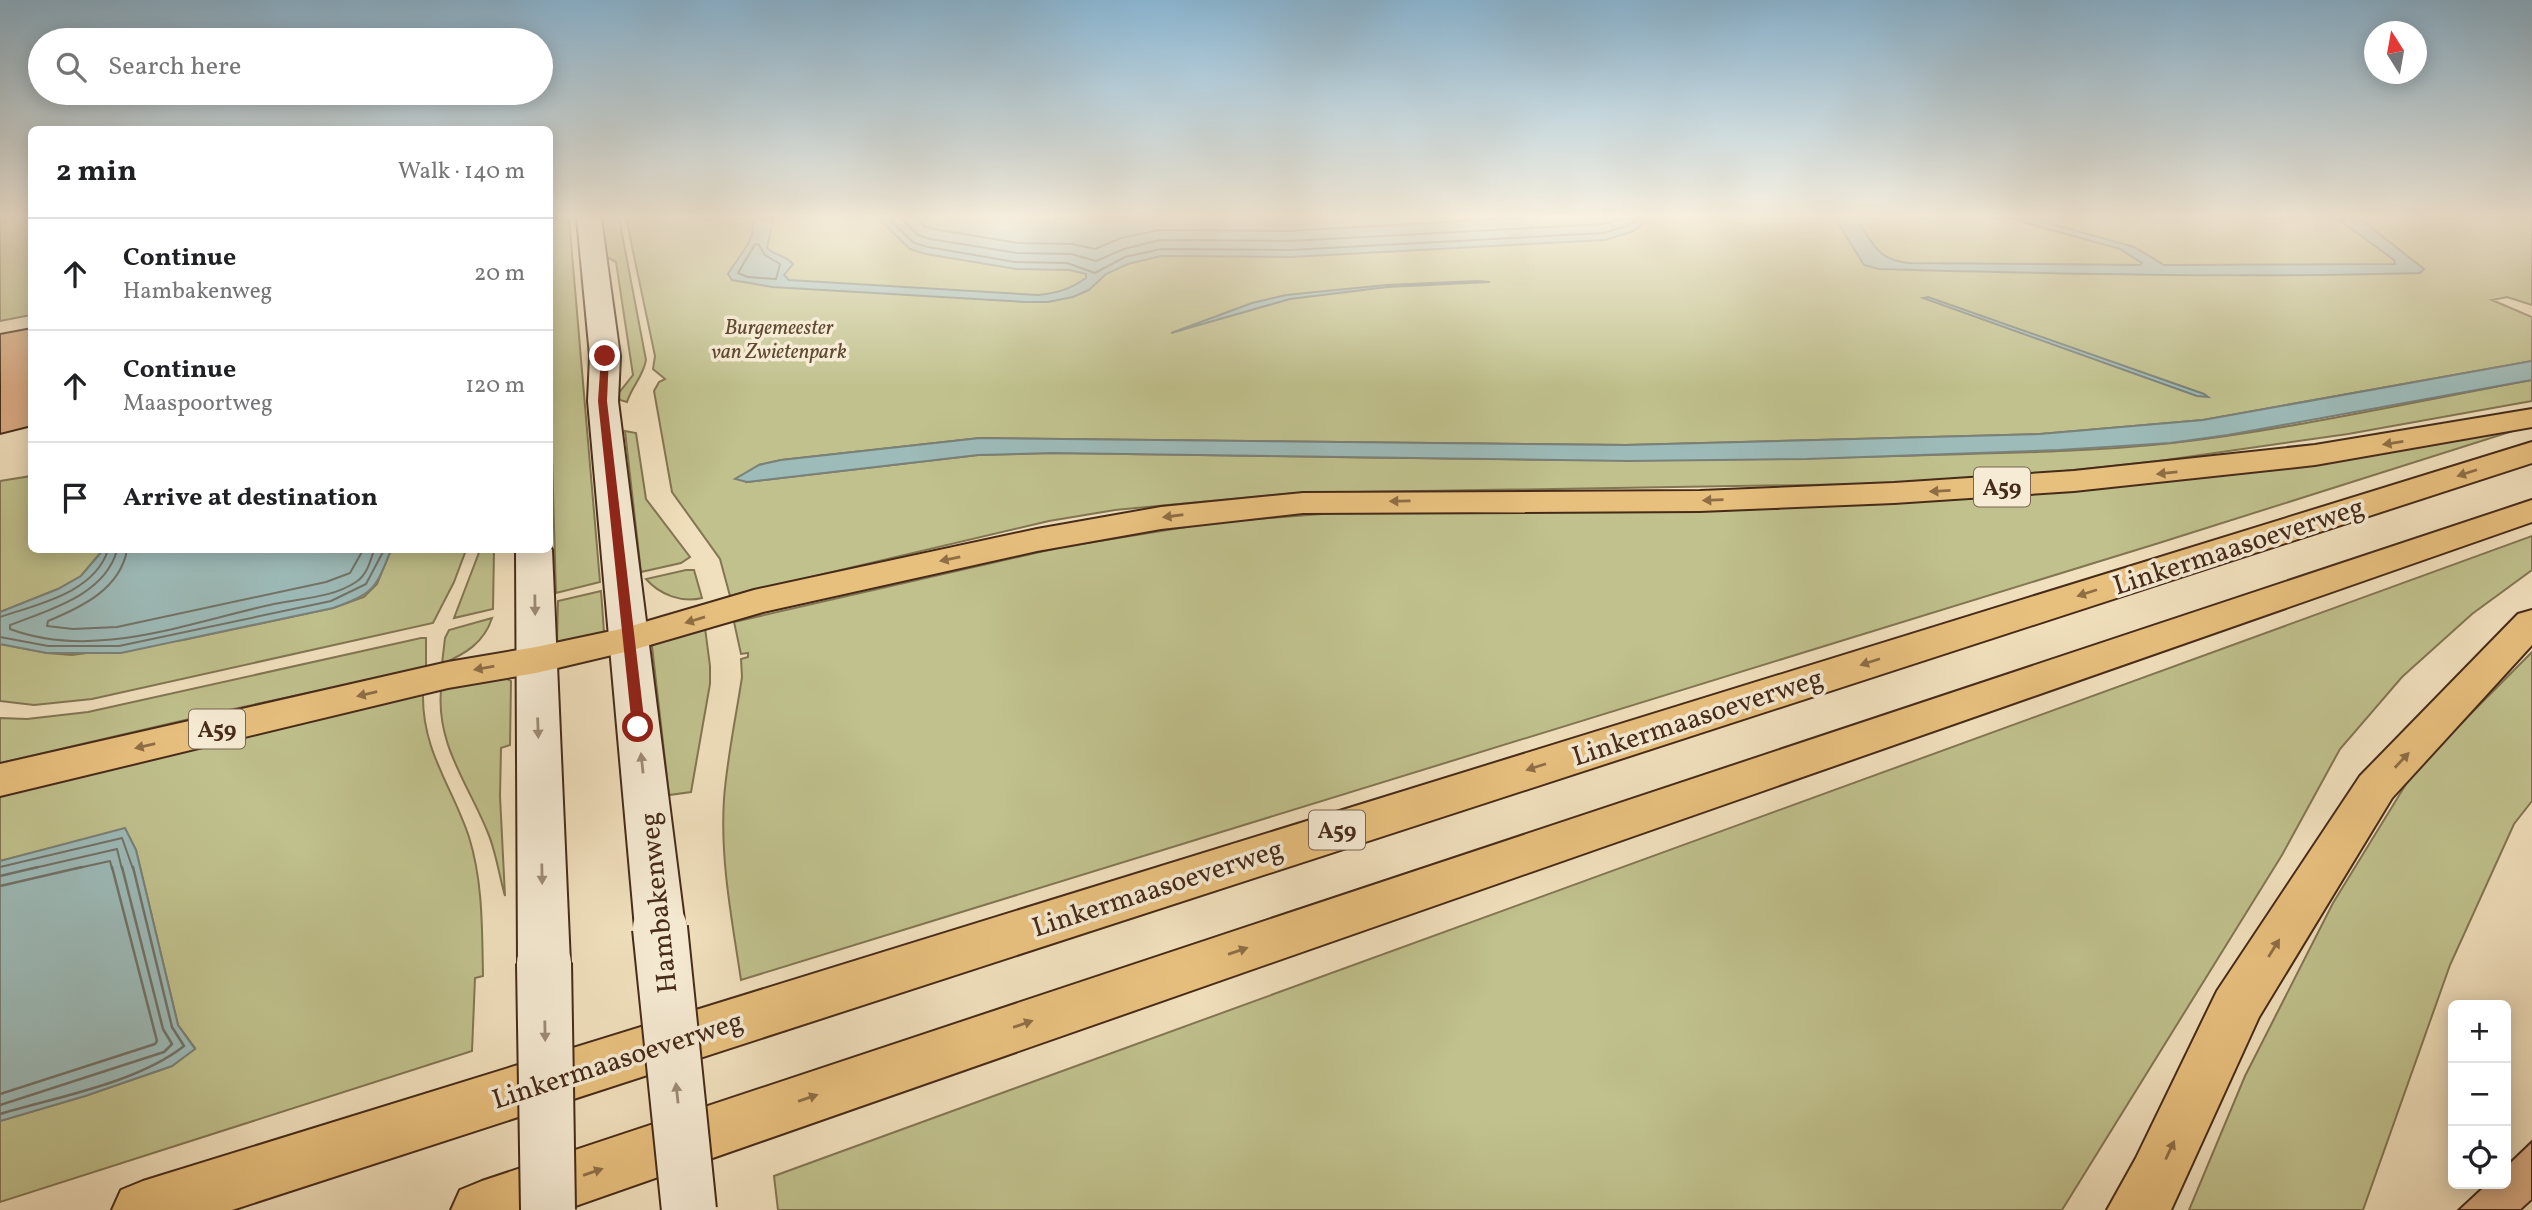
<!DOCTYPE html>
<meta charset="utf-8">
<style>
body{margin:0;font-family:Vollkorn,serif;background:#f6f6f6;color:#202124}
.controls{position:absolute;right:21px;bottom:21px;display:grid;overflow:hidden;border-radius:10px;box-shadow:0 4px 18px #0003}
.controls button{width:63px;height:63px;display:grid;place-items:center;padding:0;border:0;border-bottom:2px solid #e0e0e0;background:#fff;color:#202124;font:35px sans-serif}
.compass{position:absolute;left:2364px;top:21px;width:63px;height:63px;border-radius:50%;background:#fff;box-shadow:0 4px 18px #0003;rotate:349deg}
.stop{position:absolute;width:21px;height:21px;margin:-16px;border:5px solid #8f2418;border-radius:50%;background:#fff}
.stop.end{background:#8f2418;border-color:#fff;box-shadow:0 2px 7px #0008}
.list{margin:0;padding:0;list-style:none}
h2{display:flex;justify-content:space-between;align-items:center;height:91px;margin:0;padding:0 28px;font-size:30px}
h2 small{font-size:23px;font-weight:400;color:#757577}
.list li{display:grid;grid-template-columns:46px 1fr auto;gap:21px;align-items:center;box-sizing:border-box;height:112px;padding:0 28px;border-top:2px solid #e0e0e0}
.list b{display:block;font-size:26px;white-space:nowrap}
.list p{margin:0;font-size:23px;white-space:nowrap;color:#757577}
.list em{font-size:23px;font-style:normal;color:#757577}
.icon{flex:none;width:38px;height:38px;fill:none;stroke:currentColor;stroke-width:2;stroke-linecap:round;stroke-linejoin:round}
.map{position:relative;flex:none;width:2532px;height:1210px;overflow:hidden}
.search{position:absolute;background:#fff;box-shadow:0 4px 18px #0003;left:28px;top:28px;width:525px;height:77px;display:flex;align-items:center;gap:18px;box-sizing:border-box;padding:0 24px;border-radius:38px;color:#757577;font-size:26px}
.panel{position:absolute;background:#fff;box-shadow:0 4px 18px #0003;left:28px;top:126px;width:525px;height:427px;border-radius:10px}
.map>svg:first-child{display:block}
.green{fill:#c0c18d;stroke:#837653;stroke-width:2}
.water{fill:#9dbbb9;stroke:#7a8179;stroke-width:2}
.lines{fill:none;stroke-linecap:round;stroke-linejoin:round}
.shore-far1{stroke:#727369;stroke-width:2}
.shore{stroke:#727369;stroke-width:2.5}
.building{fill:#d9ab83;stroke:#462b19;stroke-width:2}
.secondary-casing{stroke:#462b19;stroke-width:4}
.motorway-casing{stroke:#462b19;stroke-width:4}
.secondary{fill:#f6ebd4;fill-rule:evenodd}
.motorway{fill:#e8c07e;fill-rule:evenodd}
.secondary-bridge-casing{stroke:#462b19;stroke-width:58;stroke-linecap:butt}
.secondary-bridge{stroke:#f6ebd4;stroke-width:54}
.oneway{fill:#8f6e46}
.oneway2{fill:#9e8b76}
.route{fill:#8f2418}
.labels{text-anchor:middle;stroke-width:7;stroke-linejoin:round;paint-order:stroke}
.far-park-label{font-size:21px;font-style:italic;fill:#5e4930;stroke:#f6ebd4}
.shield{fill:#f6ebd4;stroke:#7b6551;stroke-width:2}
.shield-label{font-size:23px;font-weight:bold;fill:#462b19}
.near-street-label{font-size:28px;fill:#462b19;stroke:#f6ebd4}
</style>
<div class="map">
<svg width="2532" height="1210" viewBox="0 0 2532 1210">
<rect width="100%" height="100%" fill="#f1e0bd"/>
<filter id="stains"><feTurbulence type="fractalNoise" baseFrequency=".00286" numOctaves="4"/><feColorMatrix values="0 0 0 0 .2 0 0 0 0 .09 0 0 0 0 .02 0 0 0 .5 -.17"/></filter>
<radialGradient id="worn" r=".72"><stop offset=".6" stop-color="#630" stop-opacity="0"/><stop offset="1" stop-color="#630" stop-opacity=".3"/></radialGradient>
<path class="green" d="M 0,218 L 32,218 L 31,315 L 0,321 Z
M 550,218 L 569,218 L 600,582 L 556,593 L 550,390 Z
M 596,218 L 619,218 L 646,360 C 643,377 632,386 627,402 L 620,400 L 618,394 L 633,375 L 616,262 L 601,254 Z
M 626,218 L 2532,218 L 2532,305 L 2507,297 L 2492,300 L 2532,317 L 2532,361 L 2203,420 L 2040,434 L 1626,445 L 980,438 L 781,460 L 759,465 L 747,482 L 978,455 L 1053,453 C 1334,456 1615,465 1896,456 C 1988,453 2081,453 2172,443 C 2293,429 2413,402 2532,380 L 2532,401 L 2348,434 L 2159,461 L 2009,477 L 1865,484 L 1296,493 L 1115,510 L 1049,521 L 730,596 L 720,559 L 672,492 L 654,391 L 659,382 L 665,379 L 653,369 L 655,356 Z
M 2507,430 L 2510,432 L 2159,543 L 741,980 C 732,920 720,860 724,799 C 727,758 736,717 742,677 L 741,659 L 748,657 L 748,653 L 741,654 L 734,622 L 1062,547 L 1217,522 L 1374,510 L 1986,497 L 2201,476 Z
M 625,431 L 636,433 L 646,499 L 690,557 L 681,563 L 641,572 Z
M 31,476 L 32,550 L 103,550 L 81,576 L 58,589 L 0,612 L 0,481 Z
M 2532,536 L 2532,570 L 2472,614 L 2402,677 L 2340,749 L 2282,855 L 2062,1210 L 778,1210 L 774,1176 Z
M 391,550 L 466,550 L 454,582 L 433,623 L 92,699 L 34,705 L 0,701 L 0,644 L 47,653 L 72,655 L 183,640 L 333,608 L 364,597 L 377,584 Z
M 480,550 L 494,550 L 493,609 L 454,618 Z
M 686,570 L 694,570 L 702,598 C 682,603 660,595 646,579 Z
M 601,591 L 604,632 L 600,636 L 557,643 L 558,601 Z
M 492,618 C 484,643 465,654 442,664 L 445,638 L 449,630 Z
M 705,628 L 710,666 L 710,684 L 691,792 L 669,795 L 652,646 L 657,642 Z
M 421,638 L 426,638 L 426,668 L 224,711 L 0,763 L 0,718 L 27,719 L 88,712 Z
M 2532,652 L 2532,801 L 2514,824 L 2450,965 L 2363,1210 L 2189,1210 L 2245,1076 L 2333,903 L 2414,771 Z
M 503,677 L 511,681 L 510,745 L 501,748 L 500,796 L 505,896 C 499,875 496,852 488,833 C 469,785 436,745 441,690 Z
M 423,694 C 422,751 452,786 469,837 C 483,882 482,929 483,976 L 475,978 L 472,1051 L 0,1202 L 0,1121 L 85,1096 L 172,1066 L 195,1048 L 178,1025 L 136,850 L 125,829 L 0,861 L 0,794 Z"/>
<path class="water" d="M 751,218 L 773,220 L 767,248 C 775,256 786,255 793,264 L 784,275 L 789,280 L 1038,295 C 1058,293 1070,289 1086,278 L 1086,274 L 1069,270 L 1016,269 L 926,254 L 910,249 L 878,218 L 1653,218 L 1631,232 L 1605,240 L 1290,257 L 1161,256 L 1128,264 L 1106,274 L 1089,290 L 1073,297 L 1048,302 L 1025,302 L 772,287 L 732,280 L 728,274 C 737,258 760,236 751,218 Z
M 1835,218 L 1856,218 C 1873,243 1877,260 1909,263 L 2140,265 L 2142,263 L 2120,249 L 2009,218 L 2030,218 L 2134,247 L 2164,265 L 2395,264 L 2394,260 L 2337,218 L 2359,218 L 2424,269 L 2420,273 C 2240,278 2059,274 1879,269 L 1864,265 Z
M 1477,281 L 1490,282 L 1387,287 L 1290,299 L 1171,333 L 1252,303 L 1286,295 L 1386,285 Z
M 1928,297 L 2204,394 L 2208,397 L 2197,396 L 1923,298 Z
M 2532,361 L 2532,380 L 2526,381 L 2228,435 L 2170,443 L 2059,450 L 1807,459 L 1629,461 L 1053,453 L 978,455 L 747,482 L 735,479 L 759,465 L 781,460 L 980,438 L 1626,445 L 2040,434 L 2203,420 Z
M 103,550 L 391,550 C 375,589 375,593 333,608 L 121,653 L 47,653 L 0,644 L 0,612 L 58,589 L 81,576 Z
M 125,828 L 136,850 L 178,1025 L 195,1049 L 172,1066 L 85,1096 L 0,1121 L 0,861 Z"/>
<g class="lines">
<path class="shore-far1" d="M 888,218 L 914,243 L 928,247 L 1015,262 L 1067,263 L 1095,273 L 1125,257 L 1161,249 L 1290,250 L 1604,233 L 1627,226 L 1641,218
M 901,218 L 918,235 L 930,239 L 1017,253 L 1071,254 L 1096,261 L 1124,249 L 1160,240 L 1290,241 L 1603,224 L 1624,218
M 916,218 L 924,226 L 933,229 L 1018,243 L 1072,244 L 1095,249 L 1121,238 L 1160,230 L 1289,231 L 1515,218
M 755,244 L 759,245 L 765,255 L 780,264 L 776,279 L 748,277 L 738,273 Z
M 117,550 C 105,595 49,610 10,625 L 10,629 C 95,661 190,622 274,604 C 301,598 332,598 356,582 C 367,575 370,562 374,550
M 127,550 C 120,589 82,607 48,621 L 47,626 L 73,629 L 117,627 L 326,582 L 350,573 L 363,550
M 0,617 C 38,604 94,593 108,550
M 0,637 L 48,646 L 119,646 L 331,601 L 366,584 L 384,550
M 0,867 L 122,838 L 133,869
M 30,869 L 117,849 L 122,869
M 74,869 L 110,861 L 112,869"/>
<path class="shore" d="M 0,876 L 38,867
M 0,886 L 82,867
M 0,1094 L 155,1044 L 157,1041 L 112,867
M 0,1105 L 164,1052 L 172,1044 L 163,1029 L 122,867
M 0,1114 C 57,1097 137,1083 184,1046 L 172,1027 L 133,867"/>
</g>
<path class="building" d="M 32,328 L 32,426 L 0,434 L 0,334 Z
M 2532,1141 L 2532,1200 L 2521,1210 L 2458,1210 L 2486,1184 L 2506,1184 L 2506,1166 Z"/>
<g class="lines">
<g class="secondary-casing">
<path id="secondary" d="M 577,218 L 601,218 L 620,356 L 618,401 L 685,928 L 678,942 L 660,948 L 642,942 L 635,928 L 588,401 L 590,356 Z
M 550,546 L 552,550 L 570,963 L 562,978 L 544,984 L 526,978 L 518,963 L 516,550 L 550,550 Z"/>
</g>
<g class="motorway-casing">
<path id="motorway" d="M 2532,409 L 2532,427 L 2315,465 L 2074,491 L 1894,503 L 1700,511 L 1303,513 L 1161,529 L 1037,551 L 763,612 L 629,651 L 536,673 L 448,688 L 0,796 L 0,764 L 448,662 L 536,647 L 621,629 L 754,590 L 1037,529 L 1161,507 L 1303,493 L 1700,491 L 1894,483 L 2074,471 L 2315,445 Z
M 2532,442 L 2532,463 L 232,1210 L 112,1210 L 121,1190 L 143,1181 Z
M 2532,500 L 2532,522 L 564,1210 L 451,1210 L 460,1190 L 482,1181 Z
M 2532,610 L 2532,645 L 2392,798 L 2259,1017 L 2171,1210 L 2107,1210 L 2136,1158 L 2217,991 L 2360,776 L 2518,614 Z"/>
</g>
<use href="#secondary" class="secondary"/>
<use href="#motorway" class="motorway"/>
<g class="secondary-bridge-casing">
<path id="secondary-bridge" d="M 660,928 L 689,1210
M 544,963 L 548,1210"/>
</g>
<use href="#secondary-bridge" class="secondary-bridge"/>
</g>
<defs><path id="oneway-solid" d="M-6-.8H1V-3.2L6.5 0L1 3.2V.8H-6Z" transform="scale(1.75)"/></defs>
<g class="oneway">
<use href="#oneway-solid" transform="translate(2393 443) rotate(171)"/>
<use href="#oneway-solid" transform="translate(2167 473) rotate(174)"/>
<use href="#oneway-solid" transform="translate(2467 473) rotate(162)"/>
<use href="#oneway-solid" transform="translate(1940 491) rotate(177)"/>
<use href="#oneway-solid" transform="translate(1713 500) rotate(178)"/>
<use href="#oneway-solid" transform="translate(1400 501) rotate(179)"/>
<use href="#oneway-solid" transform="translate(1173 516) rotate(172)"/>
<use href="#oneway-solid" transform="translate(950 559) rotate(168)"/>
<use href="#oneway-solid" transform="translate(2087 593) rotate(162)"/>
<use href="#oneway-solid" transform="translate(695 620) rotate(163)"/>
<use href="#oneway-solid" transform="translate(1870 662) rotate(162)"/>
<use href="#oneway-solid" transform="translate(484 668) rotate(170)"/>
<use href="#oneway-solid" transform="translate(367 694) rotate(167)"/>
<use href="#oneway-solid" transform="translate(145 746) rotate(167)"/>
<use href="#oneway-solid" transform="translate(2402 760) rotate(-47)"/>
<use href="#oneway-solid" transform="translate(1536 767) rotate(162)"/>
<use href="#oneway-solid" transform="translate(2274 948) rotate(-58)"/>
<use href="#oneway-solid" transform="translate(1238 951) rotate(-19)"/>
<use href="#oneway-solid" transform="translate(1023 1024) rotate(-19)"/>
<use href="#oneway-solid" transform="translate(808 1098) rotate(-19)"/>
<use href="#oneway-solid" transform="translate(2170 1150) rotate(-65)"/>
<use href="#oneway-solid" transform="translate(593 1172) rotate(-19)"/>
</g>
<g class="oneway2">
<use href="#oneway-solid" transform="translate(535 605) rotate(89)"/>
<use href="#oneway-solid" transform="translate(538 728) rotate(88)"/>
<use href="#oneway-solid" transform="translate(642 763) rotate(-96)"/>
<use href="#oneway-solid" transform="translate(542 874) rotate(89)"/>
<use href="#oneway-solid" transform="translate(545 1031) rotate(89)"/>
<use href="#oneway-solid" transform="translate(677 1093) rotate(-96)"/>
</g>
<linearGradient id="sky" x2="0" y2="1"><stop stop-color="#8ab7d5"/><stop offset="0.56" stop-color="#f9f1e1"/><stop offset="1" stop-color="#f9f1e1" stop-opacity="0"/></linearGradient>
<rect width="2532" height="387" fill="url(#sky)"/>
<path class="route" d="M 605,353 L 609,356 L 607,401 L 645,727 L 638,731 L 632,727 L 598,401 L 601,356 Z"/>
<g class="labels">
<g class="far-park-label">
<text x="779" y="334">Burgemeester<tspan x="779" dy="24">van Zwietenpark</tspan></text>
</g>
<g class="shield">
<rect x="1974" y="467.5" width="56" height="39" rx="5"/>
<rect x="189" y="709.5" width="56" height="39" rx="5"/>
<rect x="1309" y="810.5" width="56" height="39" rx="5"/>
</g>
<g class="shield-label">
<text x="2002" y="495">A59</text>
<text x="217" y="737">A59</text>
<text x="1337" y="838">A59</text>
</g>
<g class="near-street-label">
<text transform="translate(2238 545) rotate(-18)" y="10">Linkermaasoeverweg</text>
<text transform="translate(1697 716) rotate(-18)" y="10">Linkermaasoeverweg</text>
<text transform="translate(1157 887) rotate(-18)" y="10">Linkermaasoeverweg</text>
<text transform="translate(657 903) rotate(-96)" y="10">Hambakenweg</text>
<text transform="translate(617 1059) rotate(-18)" y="10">Linkermaasoeverweg</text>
</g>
</g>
<rect width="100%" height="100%" filter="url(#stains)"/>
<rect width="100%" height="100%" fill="url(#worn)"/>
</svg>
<div class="controls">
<button>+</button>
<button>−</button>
<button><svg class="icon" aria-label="locate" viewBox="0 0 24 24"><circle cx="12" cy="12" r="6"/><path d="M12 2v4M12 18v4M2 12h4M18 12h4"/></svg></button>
</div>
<svg class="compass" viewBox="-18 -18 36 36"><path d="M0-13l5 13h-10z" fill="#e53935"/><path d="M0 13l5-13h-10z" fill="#757577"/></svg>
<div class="stop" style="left:638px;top:727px"></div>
<div class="stop end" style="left:605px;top:356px"></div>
<div class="search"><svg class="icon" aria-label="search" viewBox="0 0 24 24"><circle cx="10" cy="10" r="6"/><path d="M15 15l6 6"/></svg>Search here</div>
<section class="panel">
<h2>2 min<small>Walk · 140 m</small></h2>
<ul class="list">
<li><svg class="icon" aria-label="ahead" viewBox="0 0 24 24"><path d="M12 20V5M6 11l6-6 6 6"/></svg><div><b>Continue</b><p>Hambakenweg</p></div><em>20 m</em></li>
<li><svg class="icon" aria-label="ahead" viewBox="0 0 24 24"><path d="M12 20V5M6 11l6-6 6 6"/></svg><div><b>Continue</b><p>Maaspoortweg</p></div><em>120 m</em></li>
<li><svg class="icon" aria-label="arrive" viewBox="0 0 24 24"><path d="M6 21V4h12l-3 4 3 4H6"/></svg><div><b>Arrive at destination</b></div></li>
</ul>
</section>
</div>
